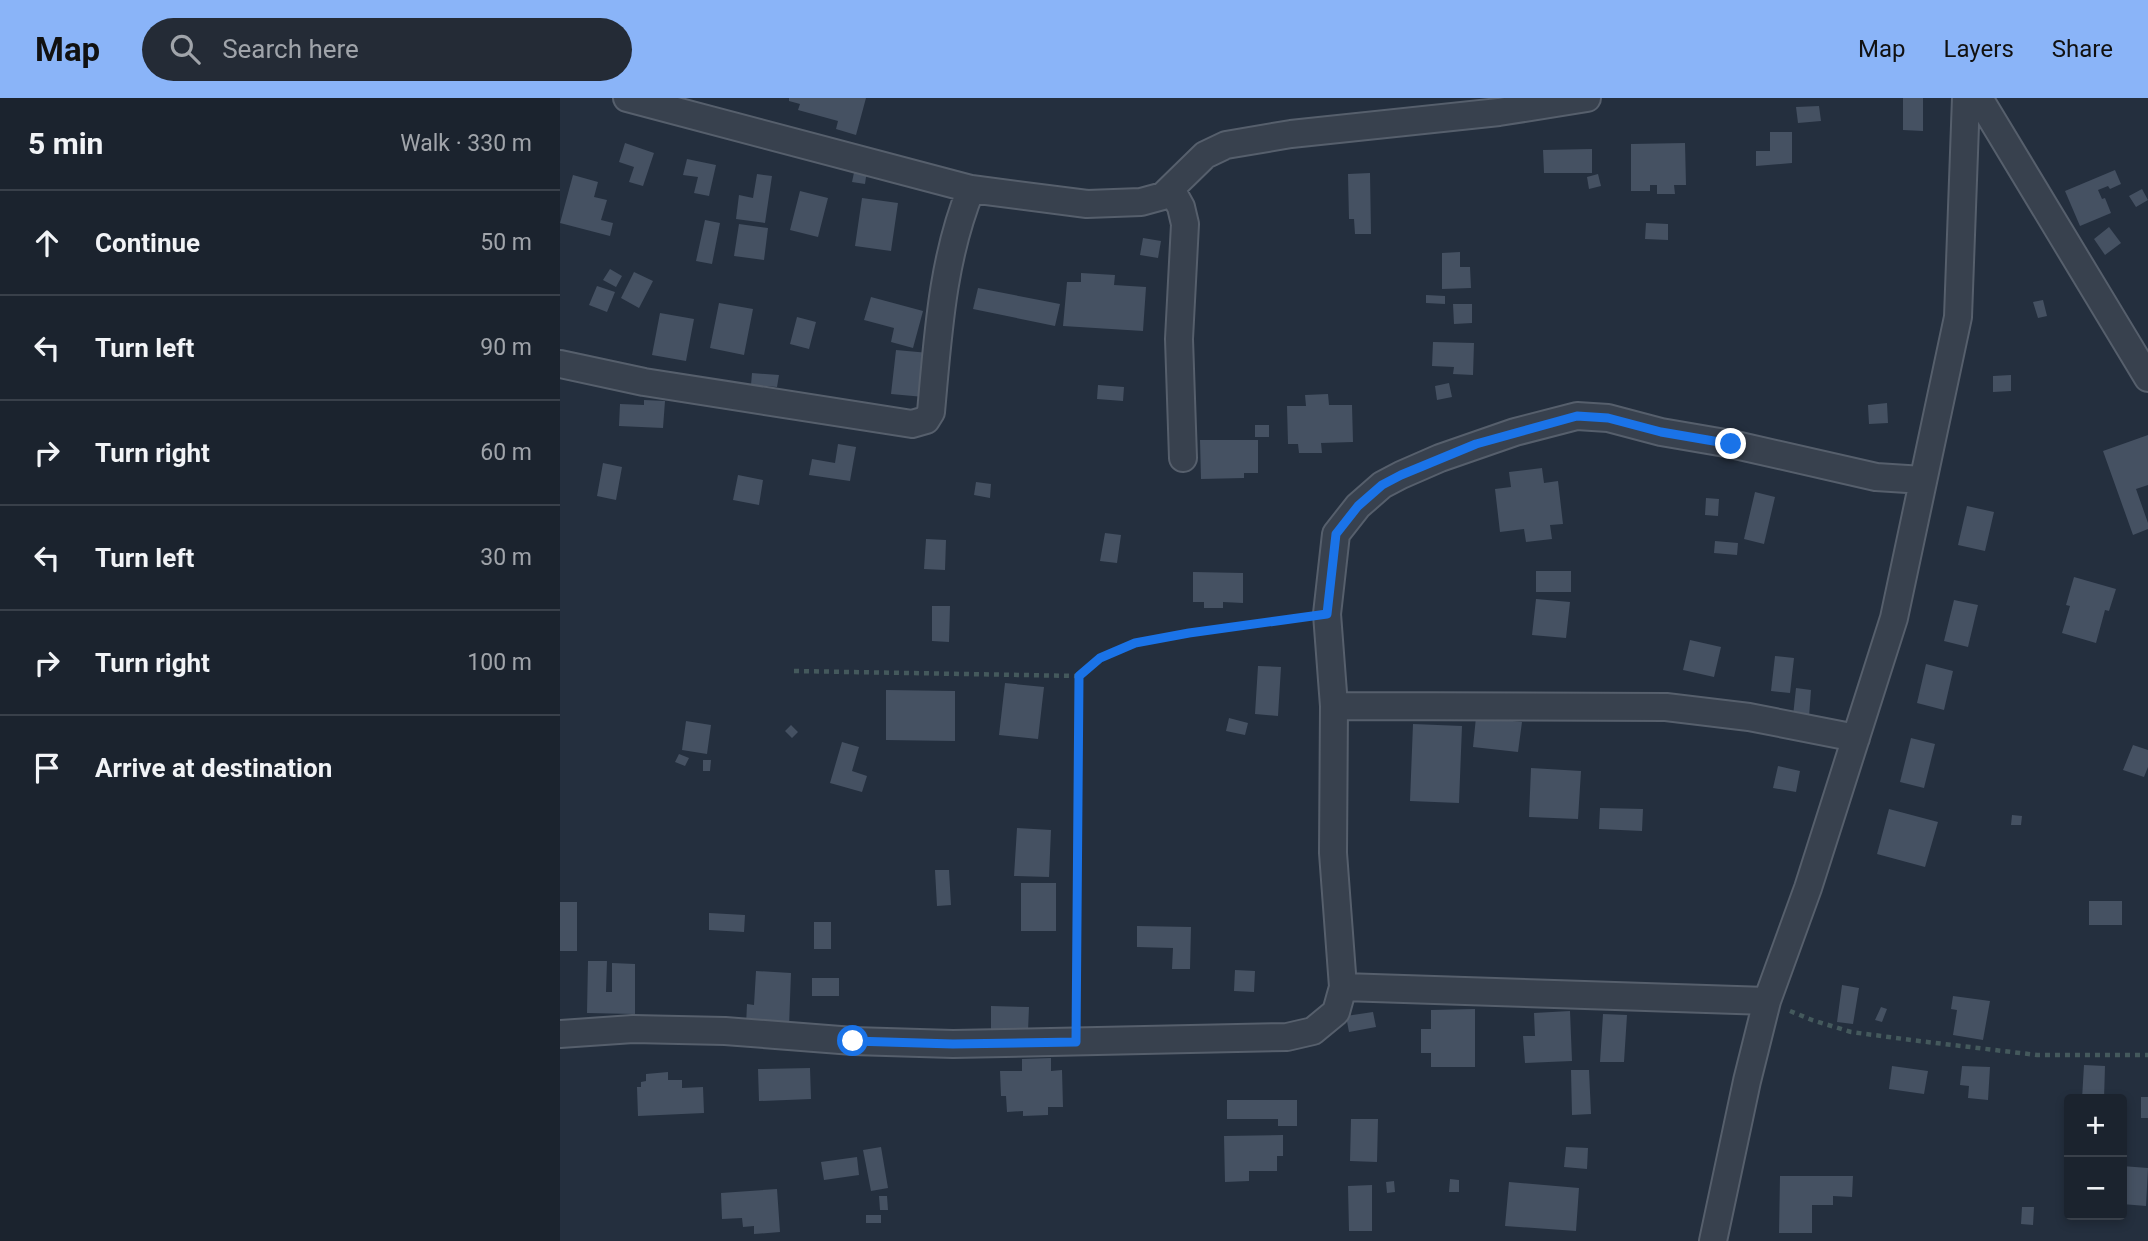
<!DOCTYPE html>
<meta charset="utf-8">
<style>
body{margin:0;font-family:Roboto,sans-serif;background:#242b36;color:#f1f3f6}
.controls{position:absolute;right:21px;bottom:21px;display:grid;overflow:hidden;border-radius:7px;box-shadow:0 4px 10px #0003}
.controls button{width:63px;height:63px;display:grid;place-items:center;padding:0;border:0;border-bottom:2px solid #39404a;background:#1b232e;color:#f1f3f6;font:35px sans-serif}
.stop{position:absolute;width:21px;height:21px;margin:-16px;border:5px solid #1a73e8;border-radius:50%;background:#fff}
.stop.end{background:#1a73e8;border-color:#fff;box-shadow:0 2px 7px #0008}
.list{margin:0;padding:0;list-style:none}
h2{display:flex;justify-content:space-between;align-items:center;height:91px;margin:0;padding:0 28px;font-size:30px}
h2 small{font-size:23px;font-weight:400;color:#a0a4aa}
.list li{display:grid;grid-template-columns:46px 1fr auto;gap:21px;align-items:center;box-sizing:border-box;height:105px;padding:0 28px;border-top:2px solid #39404a}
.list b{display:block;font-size:26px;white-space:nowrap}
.list em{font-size:23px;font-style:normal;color:#a0a4aa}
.icon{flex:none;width:38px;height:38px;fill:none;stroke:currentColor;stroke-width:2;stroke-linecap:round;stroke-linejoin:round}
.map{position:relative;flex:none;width:1588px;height:1143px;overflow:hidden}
header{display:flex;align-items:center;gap:42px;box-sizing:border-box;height:98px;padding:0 35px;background:#8ab4f8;color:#111}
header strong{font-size:33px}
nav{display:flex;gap:38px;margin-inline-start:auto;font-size:24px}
.search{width:490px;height:63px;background:#242b36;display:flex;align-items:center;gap:18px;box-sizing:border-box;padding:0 24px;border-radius:38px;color:#a0a4aa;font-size:26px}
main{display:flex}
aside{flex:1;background:#1b232e}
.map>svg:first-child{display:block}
.building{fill:#455162}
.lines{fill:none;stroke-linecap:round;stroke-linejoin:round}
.minor-casing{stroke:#565f6c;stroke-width:30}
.path{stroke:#44595c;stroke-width:4.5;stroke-dasharray:5 5;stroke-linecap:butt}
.minor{stroke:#38414e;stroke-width:26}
.route{stroke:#1a73e8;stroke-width:9}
</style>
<header>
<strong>Map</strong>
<div class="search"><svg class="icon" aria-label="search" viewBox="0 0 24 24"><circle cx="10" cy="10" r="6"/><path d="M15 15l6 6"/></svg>Search here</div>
<nav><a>Map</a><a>Layers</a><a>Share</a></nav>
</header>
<main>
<aside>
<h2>5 min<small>Walk · 330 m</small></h2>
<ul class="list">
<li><svg class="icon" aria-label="ahead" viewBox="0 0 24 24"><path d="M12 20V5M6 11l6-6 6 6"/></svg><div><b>Continue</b></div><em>50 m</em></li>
<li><svg class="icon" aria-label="left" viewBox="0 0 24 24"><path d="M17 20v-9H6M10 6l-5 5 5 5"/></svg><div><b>Turn left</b></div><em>90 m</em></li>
<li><svg class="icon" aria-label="right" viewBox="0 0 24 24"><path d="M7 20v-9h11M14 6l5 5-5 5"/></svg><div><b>Turn right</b></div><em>60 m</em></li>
<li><svg class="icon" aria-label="left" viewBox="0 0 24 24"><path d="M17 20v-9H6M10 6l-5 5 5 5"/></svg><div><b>Turn left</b></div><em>30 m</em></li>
<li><svg class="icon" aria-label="right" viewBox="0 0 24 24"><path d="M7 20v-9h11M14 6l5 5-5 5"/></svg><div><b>Turn right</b></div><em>100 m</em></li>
<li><svg class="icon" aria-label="arrive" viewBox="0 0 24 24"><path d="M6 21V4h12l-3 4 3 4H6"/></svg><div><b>Arrive at destination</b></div></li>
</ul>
</aside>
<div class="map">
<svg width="1588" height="1143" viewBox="0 0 1588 1143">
<rect width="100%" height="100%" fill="#242f3e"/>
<path class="building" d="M 229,0 L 306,0 L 296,37 L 276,31 L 278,23 L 238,12 L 240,6 L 229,3 Z
M 1343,0 L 1363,0 L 1363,33 L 1343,32 Z
M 1259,8 L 1261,23 L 1238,25 L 1236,9 Z
M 1210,34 L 1232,34 L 1232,65 L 1196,68 L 1196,53 L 1210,53 Z
M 65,45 L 94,55 L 83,88 L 69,84 L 74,69 L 59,64 Z
M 1125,45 L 1126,87 L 1114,87 L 1115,96 L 1097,96 L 1097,87 L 1090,87 L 1090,93 L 1071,93 L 1071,46 Z
M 1032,51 L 1032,75 L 984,75 L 983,52 Z
M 127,61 L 156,67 L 149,98 L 134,95 L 138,79 L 123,77 Z
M 295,70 L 307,72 L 305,86 L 292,84 Z
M 1555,72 L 1561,86 L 1550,91 L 1548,88 L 1538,92 L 1542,101 L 1545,100 L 1551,115 L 1520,128 L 1505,93 Z
M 810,75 L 811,136 L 795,136 L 794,121 L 789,121 L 788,76 Z
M 197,76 L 212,78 L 205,125 L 176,121 L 179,97 L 193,100 Z
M 1038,76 L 1041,88 L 1029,91 L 1027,79 Z
M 13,77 L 38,84 L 34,99 L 47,102 L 41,122 L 53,125 L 50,138 L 0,125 Z
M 1582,91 L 1588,102 L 1576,109 L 1569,98 Z
M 240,93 L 268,100 L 258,139 L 230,132 Z
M 302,100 L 338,105 L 331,153 L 295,148 Z
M 145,122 L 160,125 L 152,166 L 136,163 Z
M 1086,125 L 1108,126 L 1108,142 L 1085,141 Z
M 179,126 L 208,130 L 204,162 L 174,158 Z
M 1549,129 L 1561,145 L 1545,157 L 1534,141 Z
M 583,140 L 601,143 L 598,160 L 580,157 Z
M 900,154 L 900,169 L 910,169 L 911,190 L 882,191 L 882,155 Z
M 50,171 L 62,178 L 56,189 L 43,182 Z
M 74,174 L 93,183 L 79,210 L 61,200 Z
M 521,175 L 555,177 L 554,187 L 586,189 L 583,233 L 503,228 L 507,184 L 521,184 Z
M 37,188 L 55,194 L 47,214 L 29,207 Z
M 418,190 L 500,206 L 495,228 L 413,211 Z
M 866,197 L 885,198 L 885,206 L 866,205 Z
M 311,199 L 363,213 L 353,250 L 331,244 L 334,230 L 304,222 Z
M 1483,202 L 1487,218 L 1478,220 L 1473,204 Z
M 159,205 L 193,211 L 184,257 L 150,250 Z
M 893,206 L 912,206 L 912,225 L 894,226 Z
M 100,215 L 134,221 L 126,263 L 92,257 Z
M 237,219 L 256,224 L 249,251 L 230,246 Z
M 873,244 L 914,245 L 913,277 L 893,276 L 894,269 L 872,268 Z
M 336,252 L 369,255 L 364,299 L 331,296 Z
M 192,275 L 219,277 L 217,289 L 191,287 Z
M 1451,277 L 1451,293 L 1433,294 L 1433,278 Z
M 889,285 L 892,299 L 877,302 L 875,288 Z
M 538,287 L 564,289 L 563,303 L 537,301 Z
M 768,296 L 769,307 L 792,307 L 793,344 L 761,345 L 762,355 L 739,355 L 738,346 L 728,346 L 727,308 L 746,308 L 745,297 Z
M 84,302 L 105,303 L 103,330 L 59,328 L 60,306 L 84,307 Z
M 1327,305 L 1328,325 L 1309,326 L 1308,307 Z
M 695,327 L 709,327 L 709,339 L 695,339 Z
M 1588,337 L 1588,387 L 1576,391 L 1588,425 L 1588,431 L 1573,437 L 1543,353 Z
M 640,342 L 698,342 L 698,375 L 684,375 L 684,380 L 641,381 Z
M 278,346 L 296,349 L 290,383 L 249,377 L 252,361 L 275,365 Z
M 43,365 L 62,369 L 56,402 L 37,398 Z
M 982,370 L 984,385 L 998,383 L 1003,426 L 990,427 L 992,441 L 966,444 L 964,431 L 940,434 L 935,391 L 951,389 L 949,374 Z
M 178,377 L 203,382 L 199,407 L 173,402 Z
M 416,384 L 431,386 L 430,400 L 414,397 Z
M 1195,394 L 1215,399 L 1204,446 L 1184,441 Z
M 1146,400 L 1159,401 L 1158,418 L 1145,417 Z
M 1407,408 L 1434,414 L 1425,453 L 1398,447 Z
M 545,435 L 561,437 L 557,465 L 540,463 Z
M 366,441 L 386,442 L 385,472 L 364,471 Z
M 1155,443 L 1178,445 L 1177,457 L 1154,455 Z
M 976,473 L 1011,473 L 1011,494 L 976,494 Z
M 633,474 L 683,475 L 683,505 L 663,504 L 663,510 L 644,510 L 644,504 L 633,504 Z
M 1514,479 L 1556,491 L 1549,513 L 1545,512 L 1536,545 L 1502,535 L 1510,508 L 1506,507 Z
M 976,501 L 1010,504 L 1006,540 L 972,537 Z
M 1394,502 L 1418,507 L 1408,549 L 1384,543 Z
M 372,508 L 390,508 L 389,544 L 372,543 Z
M 1130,542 L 1161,549 L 1154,579 L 1123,572 Z
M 1215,558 L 1234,560 L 1230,595 L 1211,593 Z
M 1366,566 L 1393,573 L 1384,612 L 1357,605 Z
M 698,568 L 721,569 L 718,618 L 695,616 Z
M 445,585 L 484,589 L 478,641 L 439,637 Z
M 1236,590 L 1251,592 L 1249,619 L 1233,618 Z
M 326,592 L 395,593 L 395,643 L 326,642 Z
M 916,619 L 962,624 L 958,654 L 913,649 Z
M 669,620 L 688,625 L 685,637 L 666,633 Z
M 126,623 L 151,627 L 147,656 L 122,652 Z
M 853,626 L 902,628 L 899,705 L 850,703 Z
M 231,627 L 238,634 L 232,640 L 225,633 Z
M 1351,640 L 1375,646 L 1364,690 L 1340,684 Z
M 282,644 L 299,649 L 292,673 L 307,678 L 302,694 L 270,685 Z
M 1573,647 L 1588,652 L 1588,669 L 1584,679 L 1563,672 Z
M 119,656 L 129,660 L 125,668 L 115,664 Z
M 143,662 L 151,662 L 150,673 L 143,673 Z
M 1218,668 L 1240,673 L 1236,694 L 1213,690 Z
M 971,670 L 1021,673 L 1018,721 L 969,719 Z
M 1040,710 L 1083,711 L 1082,733 L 1039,731 Z
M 1329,711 L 1378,724 L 1365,769 L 1317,756 Z
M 1452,717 L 1462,718 L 1461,727 L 1451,727 Z
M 457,730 L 491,732 L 489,779 L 454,778 Z
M 375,772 L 389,772 L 391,807 L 377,808 Z
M 461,785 L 496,785 L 496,833 L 461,833 Z
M 1529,803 L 1562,803 L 1562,827 L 1529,827 Z
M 0,804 L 17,804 L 17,853 L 0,853 Z
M 149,815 L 185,817 L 184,834 L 149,832 Z
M 254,824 L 271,824 L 271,851 L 254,851 Z
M 577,828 L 631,829 L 630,871 L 612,871 L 613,850 L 577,849 Z
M 28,863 L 47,863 L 46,894 L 52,894 L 52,865 L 75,866 L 75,916 L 27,915 Z
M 675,872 L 695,873 L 694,894 L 674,893 Z
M 196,873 L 231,875 L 229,929 L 186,928 L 187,906 L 194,907 Z
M 252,880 L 279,880 L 279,898 L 252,898 Z
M 1282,887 L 1299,890 L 1293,926 L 1277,924 Z
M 1393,898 L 1430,903 L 1423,942 L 1393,937 L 1397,912 L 1391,911 Z
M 431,908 L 469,909 L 468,933 L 431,932 Z
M 1321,909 L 1327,911 L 1322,924 L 1315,922 Z
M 915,911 L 915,969 L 871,969 L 871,955 L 861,955 L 861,931 L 871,931 L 871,912 Z
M 1010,913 L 1012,963 L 965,965 L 963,938 L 975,938 L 974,915 Z
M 813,914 L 816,929 L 789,934 L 786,918 Z
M 1043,916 L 1067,917 L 1064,964 L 1040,964 Z
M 491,960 L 491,973 L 502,972 L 503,1009 L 488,1009 L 488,1017 L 463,1018 L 463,1013 L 447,1014 L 446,998 L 441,998 L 440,973 L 462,973 L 462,961 Z
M 1524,967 L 1545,968 L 1544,1001 L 1522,1001 Z
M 1332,968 L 1368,973 L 1364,996 L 1329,991 Z
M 1402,968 L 1430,969 L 1428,1002 L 1408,1000 L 1409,988 L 1400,987 Z
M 250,970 L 251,1001 L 199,1003 L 198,971 Z
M 1011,972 L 1029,972 L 1031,1016 L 1012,1017 Z
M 108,974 L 108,982 L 122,982 L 122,990 L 143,989 L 144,1015 L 78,1018 L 77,989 L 81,989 L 81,984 L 86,983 L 86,976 Z
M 1581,999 L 1588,999 L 1588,1020 L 1581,1020 Z
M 667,1002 L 737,1002 L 737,1028 L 718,1028 L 718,1021 L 667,1021 Z
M 791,1021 L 818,1021 L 817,1064 L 790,1063 Z
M 723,1037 L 723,1058 L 717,1058 L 717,1073 L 689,1073 L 689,1083 L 665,1084 L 664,1038 Z
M 321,1049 L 328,1090 L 311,1093 L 303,1052 Z
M 1006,1049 L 1028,1050 L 1027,1071 L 1004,1069 Z
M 297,1059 L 299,1077 L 264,1082 L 261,1064 Z
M 1562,1068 L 1588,1070 L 1586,1108 L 1562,1106 Z
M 1220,1078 L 1293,1078 L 1292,1099 L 1273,1098 L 1273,1107 L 1252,1107 L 1252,1135 L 1219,1135 Z
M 890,1081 L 899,1082 L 899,1094 L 889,1094 Z
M 834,1083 L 835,1094 L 827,1095 L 826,1084 Z
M 949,1084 L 1019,1090 L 1016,1133 L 945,1128 Z
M 812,1087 L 812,1133 L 789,1133 L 788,1088 Z
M 217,1091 L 220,1134 L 194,1136 L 194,1128 L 183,1129 L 182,1120 L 162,1121 L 161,1095 Z
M 319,1098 L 327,1098 L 328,1112 L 320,1112 Z
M 1462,1109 L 1474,1109 L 1473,1127 L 1461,1126 Z
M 306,1117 L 321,1117 L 321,1125 L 306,1125 Z"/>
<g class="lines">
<g class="minor-casing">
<path id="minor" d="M 67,0 L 411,91 L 527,106 L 581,104 L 603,98 L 645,57 L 666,47 L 731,36 L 939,14 L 1027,0
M 1419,0 L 1588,280
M 611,91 L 621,109 L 625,126 L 619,241 L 623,360
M 0,266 L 84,284 L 352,326 L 366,322 L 371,314 C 378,238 382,162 411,91
M 774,608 L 1106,609 L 1189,619 L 1296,640
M 783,889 L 773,755 L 774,608 L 767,516 L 776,436 L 798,408 L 822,387 L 841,377 L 880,360 L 955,334 L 1017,318 L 1048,320 L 1101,334 L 1171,346 L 1316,379 L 1363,382
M 0,936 L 73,931 L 165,933 L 293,943 L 393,946 L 727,939 L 753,933 L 776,914 L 783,889 L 1207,903
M 1153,1143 L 1187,983 L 1207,903 L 1248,790 L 1334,520 L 1398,219 L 1406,0"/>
</g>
<path class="path" d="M 234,573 L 519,578
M 1230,913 L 1252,922 L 1291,934 L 1359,943 L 1477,957 L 1588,957
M 516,918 L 519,578 L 539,560 L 575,545 L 629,535 L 743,519"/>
<use href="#minor" class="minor"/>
</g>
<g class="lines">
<path class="route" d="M 293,943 L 393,946 L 516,944 L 519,578 L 540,560 L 575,545 L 629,535 L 767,516 L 776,436 L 798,408 L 822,387 L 841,377 L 916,346 L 1017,318 L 1048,320 L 1101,334 L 1171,346"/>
</g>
</svg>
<div class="controls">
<button>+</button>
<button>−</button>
</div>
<div class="stop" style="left:293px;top:943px"></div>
<div class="stop end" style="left:1171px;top:346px"></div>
</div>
</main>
